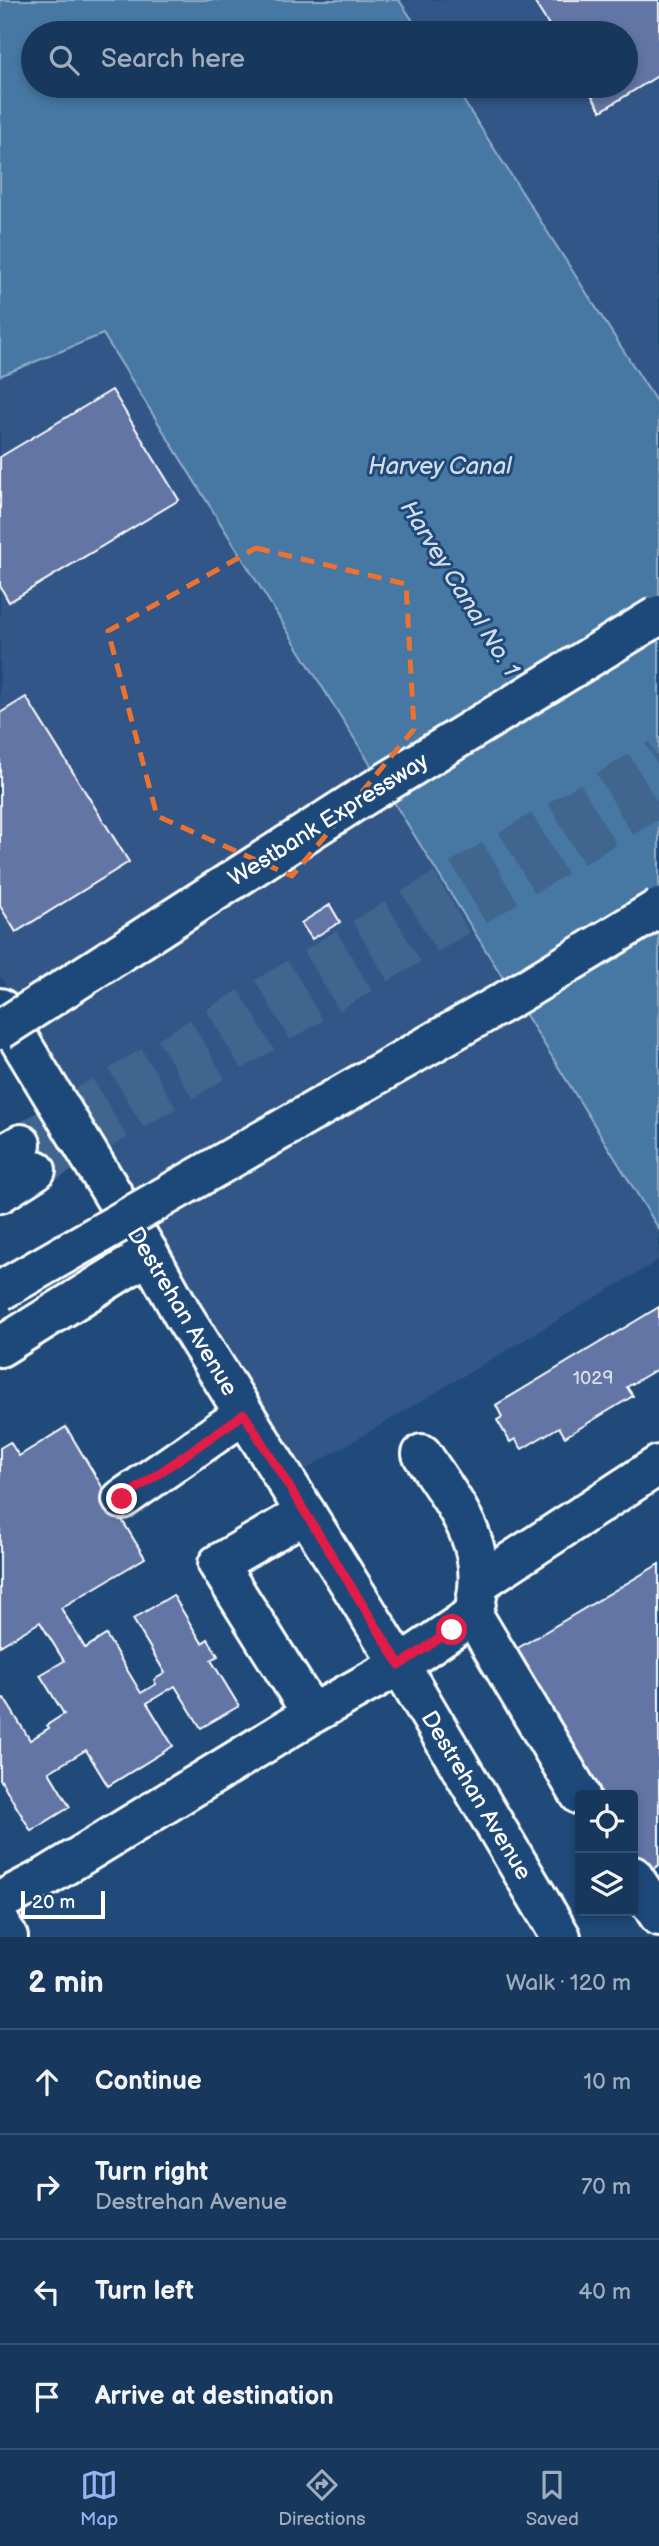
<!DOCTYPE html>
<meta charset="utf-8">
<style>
body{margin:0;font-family:"Balsamiq Sans",sans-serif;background:#244365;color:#f1f3f6}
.controls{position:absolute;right:21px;bottom:21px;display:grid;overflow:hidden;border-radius:7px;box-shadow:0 4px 10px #0003}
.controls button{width:63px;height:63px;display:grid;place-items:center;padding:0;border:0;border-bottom:2px solid #365272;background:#17385c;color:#f1f3f6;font:35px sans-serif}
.scale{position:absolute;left:21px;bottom:18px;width:84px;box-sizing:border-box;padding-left:7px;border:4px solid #fff;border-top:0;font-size:19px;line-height:24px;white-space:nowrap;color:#fff;-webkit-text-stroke:5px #1f4a7a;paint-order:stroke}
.stop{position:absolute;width:21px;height:21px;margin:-16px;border:5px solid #e11d48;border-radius:50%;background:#fff}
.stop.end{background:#e11d48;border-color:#fff;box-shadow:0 2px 7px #0008}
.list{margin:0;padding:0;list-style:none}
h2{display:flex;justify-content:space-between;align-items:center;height:91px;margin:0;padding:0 28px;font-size:30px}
h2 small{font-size:23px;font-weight:400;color:#9eacbb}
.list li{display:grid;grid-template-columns:46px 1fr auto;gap:21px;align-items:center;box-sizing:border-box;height:105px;padding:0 28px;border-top:2px solid #365272}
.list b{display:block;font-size:26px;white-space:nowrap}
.list p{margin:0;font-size:23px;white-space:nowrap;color:#9eacbb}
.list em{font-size:23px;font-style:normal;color:#9eacbb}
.icon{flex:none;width:38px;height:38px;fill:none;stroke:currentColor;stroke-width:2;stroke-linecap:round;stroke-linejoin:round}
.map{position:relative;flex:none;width:659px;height:1937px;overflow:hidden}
.search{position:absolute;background:#17385c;box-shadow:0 4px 10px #0003;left:21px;right:21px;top:21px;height:77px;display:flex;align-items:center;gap:18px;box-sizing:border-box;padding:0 24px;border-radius:38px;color:#9eacbb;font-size:26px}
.sheet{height:511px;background:#17385c}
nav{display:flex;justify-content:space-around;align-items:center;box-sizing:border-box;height:98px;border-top:2px solid #365272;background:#17385c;font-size:19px;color:#9eacbb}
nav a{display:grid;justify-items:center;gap:4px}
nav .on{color:#95b2f1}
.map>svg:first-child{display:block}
.built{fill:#335787}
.water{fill:#4778a4;stroke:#91aec8;stroke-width:2}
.building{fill:#6275a5;stroke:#fff;stroke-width:2}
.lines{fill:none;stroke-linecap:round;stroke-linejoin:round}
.major-tunnel{stroke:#41658e;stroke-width:38;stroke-dasharray:38 19;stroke-linecap:butt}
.minor-casing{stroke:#fff;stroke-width:44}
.major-casing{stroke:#fff;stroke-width:44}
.minor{stroke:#1f4a7a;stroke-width:38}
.major{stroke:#1f4a7a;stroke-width:38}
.highway-bridge-casing{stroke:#fff;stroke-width:44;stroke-linecap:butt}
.highway-bridge{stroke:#1f4a7a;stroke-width:38}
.route{stroke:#e11d48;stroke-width:9}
.marked{fill:none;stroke:#eb7230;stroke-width:5;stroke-dasharray:14 9;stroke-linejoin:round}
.labels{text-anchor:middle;stroke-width:6;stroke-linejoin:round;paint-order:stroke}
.number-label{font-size:19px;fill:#d8dce8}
.street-label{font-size:23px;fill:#fff;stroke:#1f4a7a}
.water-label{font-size:24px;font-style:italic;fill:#d1dde8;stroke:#1f4a7a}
</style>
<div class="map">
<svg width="659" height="1937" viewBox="0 0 659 1937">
<rect width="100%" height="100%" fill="#1f4a7a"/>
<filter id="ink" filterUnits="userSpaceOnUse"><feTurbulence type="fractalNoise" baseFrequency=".0143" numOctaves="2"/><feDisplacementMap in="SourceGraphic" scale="14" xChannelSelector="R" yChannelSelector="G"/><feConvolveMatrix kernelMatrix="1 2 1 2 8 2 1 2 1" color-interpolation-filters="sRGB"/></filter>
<g filter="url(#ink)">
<path class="built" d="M 399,0 L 659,0 L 659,406 L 454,86 L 626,86 L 626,33 L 421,33 Z
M 103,334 L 659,1229 L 659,1260 L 298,1474 L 0,976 L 0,376 Z"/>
<path class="water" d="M 0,0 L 399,0 L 421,33 L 33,33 L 33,86 L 454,86 L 659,406 L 659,1229 L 103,334 L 0,376 Z"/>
<path class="building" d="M 533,0 L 659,0 L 659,75 L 601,111 L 586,86 L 626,86 L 626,33 L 554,33 Z
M 112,390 L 179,500 L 9,602 L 0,586 L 0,457 Z
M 26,697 L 129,862 L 16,932 L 0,906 L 0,713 Z
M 330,905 L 340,922 L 312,939 L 301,923 Z
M 659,1307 L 659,1368 L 627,1387 L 633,1396 L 565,1437 L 559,1427 L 522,1449 L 515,1439 L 510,1442 L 497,1420 L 502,1417 L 496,1405 Z
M 66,1427 L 145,1558 L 61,1608 L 85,1648 L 106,1635 L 141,1693 L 156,1684 L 154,1680 L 165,1673 L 133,1619 L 173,1595 L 202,1643 L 208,1639 L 218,1656 L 211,1660 L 239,1706 L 201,1728 L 175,1686 L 147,1703 L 173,1746 L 108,1786 L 86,1750 L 49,1772 L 70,1807 L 31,1831 L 0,1779 L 0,1700 L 4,1698 L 30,1740 L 49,1728 L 47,1725 L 64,1714 L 40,1675 L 64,1661 L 40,1622 L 0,1646 L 0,1448 L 10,1442 L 19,1456 Z
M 659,1564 L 659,1865 L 646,1873 L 633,1851 L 633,1795 L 600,1795 L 513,1651 Z"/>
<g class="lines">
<path class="major-tunnel" d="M 21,1144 L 659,758
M 36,1170 L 659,797"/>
<g class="minor-casing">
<path id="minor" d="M 0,1347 L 149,1254
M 422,1454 C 452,1501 489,1543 476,1602
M 122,1499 L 244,1414
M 306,1513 L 218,1564 L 312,1714 L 400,1665 L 473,1615 L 580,1795
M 480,1582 L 659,1465
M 633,1876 L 659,1916
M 0,1901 L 46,1877 L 312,1714
M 0,1923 L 8,1937"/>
</g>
<g class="major-casing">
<path id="major" d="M 0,1008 L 149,1254 L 183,1315 L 400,1665 L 561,1937
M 0,1156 L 21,1144
M 0,1193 L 36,1170"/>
</g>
<use href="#minor" class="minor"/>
<use href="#major" class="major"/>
<g class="highway-bridge-casing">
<path id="highway-bridge" d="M 0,1030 L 351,804 L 659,615
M 0,1291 L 521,992 L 659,908"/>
</g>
<use href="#highway-bridge" class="highway-bridge"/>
</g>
</g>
<g class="lines" filter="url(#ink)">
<path class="route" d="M 122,1499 L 244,1414 L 400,1665 L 452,1630"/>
</g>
<path class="marked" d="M 256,548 L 406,584 L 414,729 L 292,876 L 157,816 L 108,631 Z"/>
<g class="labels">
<g class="number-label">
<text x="593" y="1384">1029</text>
</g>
<g class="street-label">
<text transform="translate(328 819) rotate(-32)" y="8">Westbank Expressway</text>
<text transform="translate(183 1311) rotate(59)" y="8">Destrehan Avenue</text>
<text transform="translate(477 1795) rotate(59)" y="8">Destrehan Avenue</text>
</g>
<g class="water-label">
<text x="440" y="474">Harvey Canal</text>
<text transform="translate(460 588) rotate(58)" y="8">Harvey Canal No. 1</text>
</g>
</g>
</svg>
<div class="controls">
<button><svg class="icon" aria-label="locate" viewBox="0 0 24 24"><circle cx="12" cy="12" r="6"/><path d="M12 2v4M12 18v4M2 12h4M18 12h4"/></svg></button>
<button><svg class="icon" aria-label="layers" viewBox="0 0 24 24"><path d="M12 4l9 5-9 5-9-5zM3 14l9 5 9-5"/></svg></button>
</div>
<div class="scale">20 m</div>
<div class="stop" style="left:452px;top:1630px"></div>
<div class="stop end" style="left:122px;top:1499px"></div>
<div class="search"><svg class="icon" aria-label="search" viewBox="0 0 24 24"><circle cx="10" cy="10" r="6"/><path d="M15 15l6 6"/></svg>Search here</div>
</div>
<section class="sheet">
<h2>2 min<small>Walk · 120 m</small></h2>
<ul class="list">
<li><svg class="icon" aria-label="ahead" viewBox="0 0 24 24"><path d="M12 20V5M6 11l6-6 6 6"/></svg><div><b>Continue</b></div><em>10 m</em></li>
<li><svg class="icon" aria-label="right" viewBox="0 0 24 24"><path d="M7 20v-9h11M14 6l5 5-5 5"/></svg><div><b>Turn right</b><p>Destrehan Avenue</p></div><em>70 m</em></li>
<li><svg class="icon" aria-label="left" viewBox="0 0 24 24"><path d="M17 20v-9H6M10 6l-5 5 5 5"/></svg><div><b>Turn left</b></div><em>40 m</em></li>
<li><svg class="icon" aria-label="arrive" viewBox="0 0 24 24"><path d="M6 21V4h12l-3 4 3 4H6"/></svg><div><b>Arrive at destination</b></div></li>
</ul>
</section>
<nav>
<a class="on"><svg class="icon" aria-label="map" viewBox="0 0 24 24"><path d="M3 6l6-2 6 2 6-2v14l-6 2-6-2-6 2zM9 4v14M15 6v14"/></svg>Map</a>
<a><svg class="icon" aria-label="directions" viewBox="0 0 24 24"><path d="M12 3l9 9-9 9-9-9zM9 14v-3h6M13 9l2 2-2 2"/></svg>Directions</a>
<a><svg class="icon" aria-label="saved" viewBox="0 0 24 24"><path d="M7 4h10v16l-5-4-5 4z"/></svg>Saved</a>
</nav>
